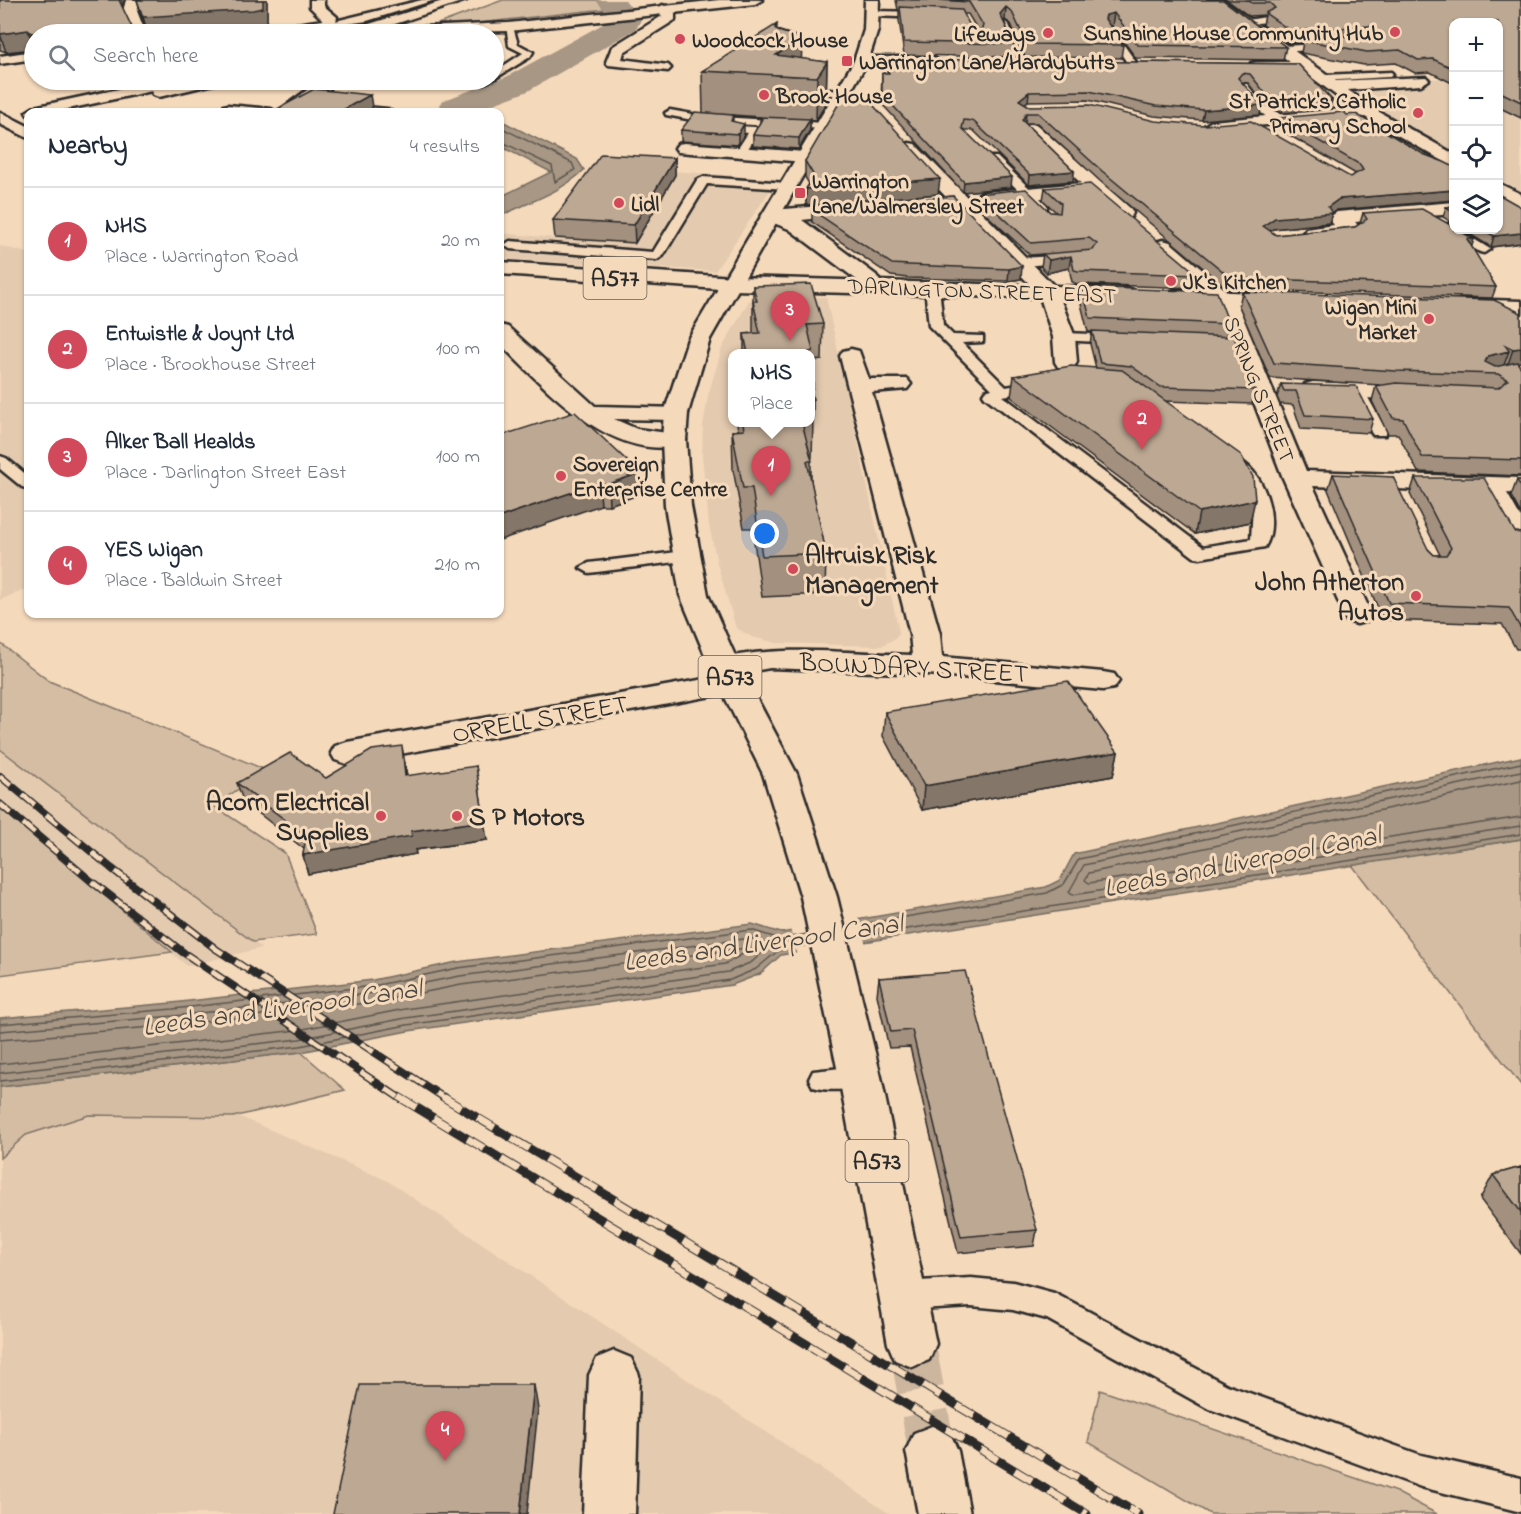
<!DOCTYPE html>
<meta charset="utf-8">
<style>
body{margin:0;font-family:"Indie Flower",sans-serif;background:#f6f6f7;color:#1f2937}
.controls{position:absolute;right:18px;top:18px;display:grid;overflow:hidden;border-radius:12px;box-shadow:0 2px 4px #0004}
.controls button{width:54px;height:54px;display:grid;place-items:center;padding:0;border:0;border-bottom:2px solid #e0e1e3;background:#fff;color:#1f2937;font:30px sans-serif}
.you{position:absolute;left:765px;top:534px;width:21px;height:21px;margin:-15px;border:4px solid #fff;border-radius:50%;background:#1a73e8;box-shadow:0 0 0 9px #1a73e833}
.badge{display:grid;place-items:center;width:39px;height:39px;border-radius:50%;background:#d1495b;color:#fff;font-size:20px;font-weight:700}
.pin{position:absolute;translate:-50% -50px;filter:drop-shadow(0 2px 3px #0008)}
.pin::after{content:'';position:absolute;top:32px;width:21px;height:18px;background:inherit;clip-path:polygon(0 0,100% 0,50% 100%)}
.popup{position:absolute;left:728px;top:349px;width:87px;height:78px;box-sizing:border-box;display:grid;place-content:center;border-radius:12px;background:#fff;filter:drop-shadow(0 2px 4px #0005);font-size:20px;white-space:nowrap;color:#747a83}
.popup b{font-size:22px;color:#1f2937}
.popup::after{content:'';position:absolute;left:50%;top:100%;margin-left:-12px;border:12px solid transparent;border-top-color:#fff}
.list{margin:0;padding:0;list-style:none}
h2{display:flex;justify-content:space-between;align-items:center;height:78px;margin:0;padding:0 24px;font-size:26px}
h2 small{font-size:20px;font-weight:400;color:#747a83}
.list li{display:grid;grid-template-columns:39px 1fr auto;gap:18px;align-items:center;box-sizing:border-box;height:108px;padding:0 24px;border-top:2px solid #e0e1e3}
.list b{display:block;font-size:22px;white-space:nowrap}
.list p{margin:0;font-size:20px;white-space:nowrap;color:#747a83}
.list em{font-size:20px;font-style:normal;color:#747a83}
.icon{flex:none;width:33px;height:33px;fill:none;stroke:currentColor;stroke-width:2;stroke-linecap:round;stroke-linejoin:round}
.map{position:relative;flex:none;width:1521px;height:1514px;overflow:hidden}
.search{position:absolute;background:#fff;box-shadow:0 2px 4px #0004;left:24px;top:24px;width:480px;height:66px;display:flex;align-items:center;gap:15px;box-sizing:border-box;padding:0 21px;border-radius:33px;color:#747a83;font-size:22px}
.panel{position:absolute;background:#fff;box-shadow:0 2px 4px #0004;left:24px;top:108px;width:480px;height:510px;border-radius:12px}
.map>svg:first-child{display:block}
.built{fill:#e4caaf;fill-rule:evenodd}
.green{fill:#d4bda3;stroke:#807467;stroke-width:1.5}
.water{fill:#a79784;stroke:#756c60;stroke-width:1.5}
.pier{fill:#f5d9bb}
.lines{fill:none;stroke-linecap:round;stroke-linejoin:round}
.shore{stroke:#5d564f;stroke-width:1.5}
.river{fill:#a79784;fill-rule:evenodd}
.primary-tunnel{stroke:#cdb69e;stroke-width:47;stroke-dasharray:47 23;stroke-linecap:butt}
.service-casing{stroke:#2b2b2b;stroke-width:5}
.minor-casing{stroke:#2b2b2b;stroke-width:5}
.tertiary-casing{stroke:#2b2b2b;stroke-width:5}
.secondary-casing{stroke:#2b2b2b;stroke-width:5}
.primary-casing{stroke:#2b2b2b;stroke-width:5}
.trunk-casing{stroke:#2b2b2b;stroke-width:5}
.service{fill:#f5d9bb;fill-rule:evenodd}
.minor{fill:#f5d9bb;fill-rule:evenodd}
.tertiary{fill:#f5d9bb;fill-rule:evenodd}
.secondary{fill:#f5d9bb;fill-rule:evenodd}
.primary{fill:#f5d9bb;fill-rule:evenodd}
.trunk{fill:#f5d9bb;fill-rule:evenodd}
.rail-far1-casing{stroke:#2b2b2b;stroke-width:8}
.rail-casing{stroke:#2b2b2b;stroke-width:9}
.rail-far1{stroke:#f5d9bb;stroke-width:5;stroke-dasharray:15;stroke-linecap:butt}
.rail{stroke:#f5d9bb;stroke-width:7;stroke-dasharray:20;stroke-linecap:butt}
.wall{fill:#a3907e;stroke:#2b2b2b;stroke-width:1.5;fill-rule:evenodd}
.shaded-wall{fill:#847667;stroke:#2b2b2b;stroke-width:1.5}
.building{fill:#bda893;stroke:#2b2b2b;stroke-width:1.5}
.poi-dot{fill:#d1495b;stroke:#f5d9bb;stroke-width:2}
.labels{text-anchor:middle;stroke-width:6;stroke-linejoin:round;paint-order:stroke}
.far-poi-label{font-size:22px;font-weight:bold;fill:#2b2b2b;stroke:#f5d9bb;text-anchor:start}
.far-street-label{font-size:22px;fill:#2b2b2b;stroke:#f5d9bb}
.shield{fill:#f5d9bb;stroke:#685f56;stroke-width:1.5}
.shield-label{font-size:24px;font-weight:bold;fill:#2b2b2b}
.poi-label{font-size:26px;font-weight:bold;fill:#2b2b2b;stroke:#f5d9bb;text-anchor:start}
.street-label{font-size:26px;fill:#2b2b2b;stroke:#f5d9bb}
.water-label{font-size:27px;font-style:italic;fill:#4a4641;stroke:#f5d9bb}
</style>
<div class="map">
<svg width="1521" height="1514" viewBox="0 0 1521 1514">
<rect width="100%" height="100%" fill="#f5d9bb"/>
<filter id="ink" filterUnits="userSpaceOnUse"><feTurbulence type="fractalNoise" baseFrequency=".0167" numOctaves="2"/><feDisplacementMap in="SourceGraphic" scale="12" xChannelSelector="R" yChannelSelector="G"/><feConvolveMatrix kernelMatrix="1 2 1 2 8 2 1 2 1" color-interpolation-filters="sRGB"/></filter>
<g filter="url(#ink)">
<path class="built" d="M 1521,72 L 1521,191 L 1499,179 L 1499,74 Z
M 1453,77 L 1453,154 L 1350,93 L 1352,87 Z
M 605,166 L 778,179 L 715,271 L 500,259 L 500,233 L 555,238 Z
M 0,246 L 28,253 L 28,588 L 0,600 Z
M 762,296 L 826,297 L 899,632 L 896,638 L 881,646 L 777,643 L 752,637 L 736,628 L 717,563 L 709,525 L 702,455 L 703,426 L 708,396 L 722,348 L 749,301 ZM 732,354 L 810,354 L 810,422 L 732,422 Z
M 0,749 L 262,948 L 187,966 L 0,808 Z
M 171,1087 L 386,1180 L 890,1514 L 0,1514 L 0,1139 Z"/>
<path class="green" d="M 503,0 L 597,0 L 605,9 L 469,24 L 438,24 Z
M 0,643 L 49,681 L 266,770 L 214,806 L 285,853 L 317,934 L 253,942 L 0,749 Z
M 0,808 L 172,952 L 0,975 Z
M 1521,839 L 1521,1085 L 1352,865 Z
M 301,1052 L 345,1090 L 233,1117 L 89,1115 L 26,1135 L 0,1158 L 0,1087 Z
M 1100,1390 L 1396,1492 L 1437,1514 L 1210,1514 L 1088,1442 Z"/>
<path class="water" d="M 634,17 L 638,21 L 631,26 L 478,109 L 484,112 L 442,112 L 443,107 C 505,91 559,57 616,26 L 615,19 Z
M 500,120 L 577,159 L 584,170 C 562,192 527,203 500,216 L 500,197 L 551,172 L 500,146 Z
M 1521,757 L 1521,839 L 781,955 L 760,974 L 732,985 L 408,1031 L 301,1052 L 0,1087 L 0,1018 L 172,1003 L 373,980 L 457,962 L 752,924 L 781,933 L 1046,887 L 1060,880 L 1074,854 Z"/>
<path class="pier" d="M 857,915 L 866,945 L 797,956 L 790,928 Z"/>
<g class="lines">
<path class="shore" d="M 500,127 L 572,163 L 575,170 L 555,182 L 552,166 L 500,141
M 1521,771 L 1084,865 L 1069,892 L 1072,895 L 1521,826
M 1521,780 L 1089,873 L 1085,880 L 1089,883 L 1521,817
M 846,927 L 1047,893 L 1064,884 L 1079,859 L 1521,763
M 849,938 L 1521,834
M 0,1024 L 173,1009 L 373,986 L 458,968 L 751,930 L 780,939 L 807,934
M 0,1031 L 174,1016 L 374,993 L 460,976 L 751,938 L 770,945 L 752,962 L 728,972 L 406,1018 L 299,1039 L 0,1073
M 0,1040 L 175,1025 L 375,1002 L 461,985 L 747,948 L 750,950 L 725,964 L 405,1009 L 298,1030 L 0,1064
M 0,1081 L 300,1046 L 407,1025 L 730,980 L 756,969 L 779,950 L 810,945"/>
<path class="river" d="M 596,0 L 625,0 L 641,20 L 636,29 L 528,91 L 472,112 L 436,112 L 442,101 L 506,77 L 612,19 Z"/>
<path class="primary-tunnel" d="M 912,1344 L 932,1451"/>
<g class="service-casing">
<path id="service" d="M 422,0 L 435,0 L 367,21 L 327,27 L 323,24 Z
M 873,11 L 926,12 L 930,15 L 926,18 L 870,16 Z
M 1266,17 L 1269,18 L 1269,22 L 1245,24 L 1241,21 Z
M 1005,22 L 1009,25 L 1026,64 L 1018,62 L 1001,25 Z
M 506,25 L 513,27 L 518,44 L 533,52 L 530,57 L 494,79 L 494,72 L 523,53 L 509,46 Z
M 1106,28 L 1112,28 L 1138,65 L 1136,67 L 1130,67 L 1105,30 Z
M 1334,43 L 1336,45 L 1331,48 L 1284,52 L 1279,49 L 1284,46 Z
M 1391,72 L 1393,74 L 1388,77 L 1323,81 L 1318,78 L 1323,75 Z
M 813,74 L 824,79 L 822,88 L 847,93 L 842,96 L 813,93 L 814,80 L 808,77 Z
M 445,80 L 491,80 C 480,87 456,87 445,80 Z
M 1241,84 L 1247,84 L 1262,104 L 1287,118 L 1287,122 C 1266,125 1249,101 1239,86 Z
M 228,105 L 271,109 L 276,112 L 224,110 L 224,106 Z
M 344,105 L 387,109 L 392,112 L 340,110 L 340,106 Z
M 670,110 L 703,116 L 824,123 L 829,126 L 824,129 L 703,122 L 666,115 L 665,113 Z
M 737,126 L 755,127 L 760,130 L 744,155 L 740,156 L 735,153 L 748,133 L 733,131 L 732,129 Z
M 989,157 L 997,157 L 1047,205 L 1047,211 L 1039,211 L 989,161 Z
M 703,177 L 787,183 L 793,186 L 787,189 L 707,184 L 663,256 L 657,260 L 510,249 L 504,245 L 510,241 L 653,252 L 697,180 Z
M 1448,224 L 1454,226 L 1454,230 L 1459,230 L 1490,249 L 1484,253 L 1480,252 L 1444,231 L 1444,225 Z
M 1069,255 L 1073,256 L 1073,262 L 1022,266 L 1016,262 L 1022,258 Z
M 932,283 L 939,287 L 943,325 L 953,335 L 983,336 L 983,342 L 962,343 L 1006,387 L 1041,381 L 1048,385 L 1046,388 L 1003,396 L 1203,547 L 1251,539 L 1253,507 L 1249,489 L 1225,463 L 1233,458 C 1264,466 1281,522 1265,547 L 1200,558 L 1194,557 L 985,397 L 983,394 L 985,391 L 992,389 L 929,326 L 925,287 Z
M 1064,333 L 1118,335 L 1125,339 L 1118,343 L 1059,340 L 1057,337 Z
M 1359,390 L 1366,394 L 1387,432 L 1385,435 L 1373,435 L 1371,432 L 1352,394 Z
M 0,456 L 6,458 L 28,476 L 28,489 L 22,487 L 0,469 Z
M 685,551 L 691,552 L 694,556 L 691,560 L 589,573 L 580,568 L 589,563 Z
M 860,1066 L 869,1070 L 873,1077 L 869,1084 C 853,1090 829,1092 813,1087 L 809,1079 L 813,1071 Z
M 971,1278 L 1013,1282 L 1054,1293 L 1227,1385 L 1421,1455 L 1521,1478 L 1521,1512 L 1421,1487 L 1207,1408 L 1047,1319 L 1013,1310 L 971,1306 L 902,1310 L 891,1306 L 887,1296 L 891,1286 L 902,1282 Z"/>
</g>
<g class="minor-casing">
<path id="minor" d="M 310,0 L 324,0 L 324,6 L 337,17 L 335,25 L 290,34 L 251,34 L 258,30 L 323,20 L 310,7 Z
M 1208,0 L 1224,0 L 1336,81 L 1426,77 L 1429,80 L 1421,85 L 1348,90 L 1374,109 L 1454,154 L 1454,167 L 1365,117 L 1206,130 L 1204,126 L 1212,121 L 1353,108 L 1303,71 L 1251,69 L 1249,66 L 1251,63 L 1256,62 L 1290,62 Z
M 663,5 L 675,14 L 675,20 L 624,52 L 622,59 L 668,65 L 671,68 L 668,71 L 608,65 L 606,62 L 612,47 L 662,16 L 656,9 Z
M 861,57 L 932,57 L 939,61 L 932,65 L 856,64 L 854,61 L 856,58 Z
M 1031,124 L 1037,125 L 1131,209 L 1133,213 L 1131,217 L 1117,217 L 1091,193 L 986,204 L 979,202 L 977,198 L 979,194 L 986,192 L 1081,183 L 1025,133 L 1023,129 L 1025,125 Z
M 684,143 L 805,152 L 814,157 L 805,162 L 678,152 L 675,148 L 678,144 Z
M 909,143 L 915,144 L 1056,288 L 1075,337 L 1077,362 L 1074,367 L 1058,367 L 1055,362 L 1053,337 L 1039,294 L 903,152 L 900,148 Z
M 1498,183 L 1521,194 L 1521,208 L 1498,196 Z
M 1454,202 L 1454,214 L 1355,222 L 1362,229 C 1356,238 1310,242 1303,233 L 1306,229 L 1334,225 L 1328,218 L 1337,212 Z
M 857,203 L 866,209 L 864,213 L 802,220 L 876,275 L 883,286 L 880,290 L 866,290 L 861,283 L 789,229 L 766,220 L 764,216 L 773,210 Z
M 1163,240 L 1170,242 L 1235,298 L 1306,471 L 1521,478 L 1521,494 L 1507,493 L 1521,518 L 1521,549 L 1511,547 L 1480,492 L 1313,486 L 1372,615 L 1367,621 L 1357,624 L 1347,621 L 1283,478 L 1215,301 L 1156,250 L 1153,246 L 1156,242 Z
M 851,349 L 859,351 L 869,379 L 907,379 L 911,384 L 907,389 L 872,392 L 940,634 L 942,657 L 1103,672 L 1114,674 L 1119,681 L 1114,688 L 1103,690 L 928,674 L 770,668 L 736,674 L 744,676 L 749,683 L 744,690 L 733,692 L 347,764 L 335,760 L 331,753 L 335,746 L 347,742 L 722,676 L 714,674 L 710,667 L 714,660 C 779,644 846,653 912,655 L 910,634 L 840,356 L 843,351 Z
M 1313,382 L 1382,385 L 1390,387 L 1394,392 L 1390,397 L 1382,399 L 1305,394 L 1301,389 L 1305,384 Z
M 614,1351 L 631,1358 L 639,1375 L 635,1514 L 583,1514 L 589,1375 L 597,1358 Z"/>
</g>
<g class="tertiary-casing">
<path id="tertiary" d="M 126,0 L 140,0 L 137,11 L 146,34 L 132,34 L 123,11 Z
M 500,325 L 508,327 L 595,406 L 684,408 L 688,413 L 684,418 L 676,420 L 614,419 L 637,429 L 683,435 L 686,440 L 683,445 C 610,463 546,388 500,344 Z"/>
</g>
<g class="secondary-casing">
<path id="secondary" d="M 719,0 L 762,0 L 755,4 L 509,31 L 350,34 L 357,30 L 509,23 Z"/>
</g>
<g class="primary-casing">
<path id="primary" d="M 865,0 L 879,0 L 878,30 L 868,61 L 710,339 L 688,413 L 686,440 L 691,506 L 708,595 L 740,667 L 797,774 L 837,897 L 881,1077 L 936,1344 L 929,1360 L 912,1367 L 895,1360 L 888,1344 L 839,1077 L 801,897 L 763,774 L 710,667 L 680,595 L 665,506 L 662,440 L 664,413 L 688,339 L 854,61 L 864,30 Z
M 932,1426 L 950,1433 L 958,1451 L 970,1514 L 918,1514 L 906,1451 L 914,1433 Z"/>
</g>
<g class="trunk-casing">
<path id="trunk" d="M 446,0 L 467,0 L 365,34 L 345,34 L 347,31 Z
M 34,51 L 34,59 L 0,64 L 0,56 Z
M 161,80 L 221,80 L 218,83 L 159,97 L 153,95 L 152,91 L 54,112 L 28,112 L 28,115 L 26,112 L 34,107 Z
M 321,80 L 337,80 C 322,100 301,112 277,112 Z
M 0,112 L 28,126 L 28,138 L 0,124 Z
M 500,262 L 734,277 L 1126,288 L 1133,290 L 1136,294 L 1133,298 L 1126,300 L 734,290 L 500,274 Z
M 1175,290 L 1285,294 L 1292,296 L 1296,300 L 1292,304 L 1285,306 L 1168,300 L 1165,296 L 1168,292 Z
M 1463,299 L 1521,301 L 1521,313 L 1456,309 L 1452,305 L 1456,301 Z"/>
</g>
<use href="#service" class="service"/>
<use href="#minor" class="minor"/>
<use href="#tertiary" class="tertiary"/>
<use href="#secondary" class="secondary"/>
<use href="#primary" class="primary"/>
<use href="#trunk" class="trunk"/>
<g class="rail-far1-casing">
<path id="rail-far1" d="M 0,776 L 111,868 L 216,949 L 446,1099
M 0,804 L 91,881 L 184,953 L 401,1099"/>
</g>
<g class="rail-casing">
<path id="rail" d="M 399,1097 L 1087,1514
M 443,1097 L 1138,1514"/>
</g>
<use href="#rail-far1" class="rail-far1"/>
<use href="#rail" class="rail"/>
</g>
<path class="wall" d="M 0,0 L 122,0 L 122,7 L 135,34 L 34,34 L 34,50 L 34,49 L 6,52 L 0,50 Z
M 137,0 L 267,0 L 267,26 L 256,28 L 161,34 L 147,34 Z
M 896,0 L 1223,0 L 1286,47 L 1283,60 L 1136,58 L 1112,26 L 1110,26 L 1123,45 L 1121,58 L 1025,57 L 1011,24 L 1005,20 L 1004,21 L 1014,44 L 1013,57 L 904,55 L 899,20 L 899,10 L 898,10 ZM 963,14 L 968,14 L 977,29 L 972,30 Z
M 1227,0 L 1521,0 L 1521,118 L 1498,107 L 1498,22 L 1454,22 L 1454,84 L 1430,72 L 1415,73 L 1396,63 L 1364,65 L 1301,53 L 1303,42 L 1288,43 L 1263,25 L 1265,15 L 1249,16 Z
M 777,30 L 802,38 L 801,59 L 827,62 L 826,104 L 816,120 L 810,120 L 810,130 L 799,149 L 753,146 L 753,135 L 760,122 L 760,117 L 733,115 L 733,121 L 744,135 L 738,145 L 681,141 L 681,130 L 703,113 L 702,71 Z
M 887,59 L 1298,64 L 1332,100 L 1330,109 L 1282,113 L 1263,102 L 1248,83 L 1241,82 L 1260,115 L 1202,120 L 1154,116 L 1088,100 L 1028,101 L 1025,103 L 1029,106 L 1350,177 L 1356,174 L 1277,128 L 1279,118 L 1347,115 L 1423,154 L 1454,167 L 1454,200 L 1337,210 L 1332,213 L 1329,223 L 1273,229 L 1270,231 L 1276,235 L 1355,227 L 1360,223 L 1363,213 L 1474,239 L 1471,247 L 1496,287 L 1492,298 L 1228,289 L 1100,181 L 1037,123 L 1025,123 L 1074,171 L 1073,181 L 1029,185 L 973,130 L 964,130 L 1011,187 L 963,192 L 881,103 L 882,73 L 887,73 Z
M 675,158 L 675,175 L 635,243 L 555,238 L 553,220 Z
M 805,161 L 938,194 L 806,205 L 806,189 L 809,184 L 805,177 Z
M 1045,188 L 1198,275 L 1196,288 L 1077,284 L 1072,282 L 1069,268 L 1047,273 L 1041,267 L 1043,254 L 1030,255 L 977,206 L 978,194 L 1050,212 L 1057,213 L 1043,200 Z
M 953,196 L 1021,279 L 1008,281 L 908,278 L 891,276 L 812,222 L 812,210 Z
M 1454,206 L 1454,224 L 1443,217 L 1446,207 Z
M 1521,207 L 1521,243 L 1491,247 L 1463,230 L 1498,230 Z
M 753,286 L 823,324 L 822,360 L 813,361 L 813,388 L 811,388 L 811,392 L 813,400 L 813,420 L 812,458 L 811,459 L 811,482 L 826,553 L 825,594 L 762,597 L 752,528 L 744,528 L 733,469 L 732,431 L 738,431 L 737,423 L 810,423 L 810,354 L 744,354 L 744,334 L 753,333 Z
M 1082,287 L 1229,324 L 1226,337 L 1255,390 L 1252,404 L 1165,401 L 1250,522 L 1195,534 L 1011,397 L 1014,376 L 1096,368 L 1090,344 L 1092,332 L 1088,332 L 1080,300 Z
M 1242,292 L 1521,313 L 1521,362 L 1517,362 L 1521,368 L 1521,476 L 1418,472 L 1398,434 L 1388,434 L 1372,401 L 1376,386 L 1380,385 L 1270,378 L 1239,306 Z
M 1281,384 L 1373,419 L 1369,433 L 1301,429 L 1293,405 L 1280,404 L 1277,397 Z
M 500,436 L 641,494 L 609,505 L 601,505 Z
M 1333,474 L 1428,549 L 1434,555 L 1440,555 L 1410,494 L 1415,478 L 1515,532 L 1521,533 L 1521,649 L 1516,649 L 1502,624 L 1383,620 L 1328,490 Z
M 1517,480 L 1521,480 L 1521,514 L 1511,496 Z
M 885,712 L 1118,752 L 1113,776 L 922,810 L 883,736 Z
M 405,764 L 407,776 L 487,840 L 415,850 L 416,854 L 308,874 L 303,855 L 304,849 L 243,801 L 237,783 L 326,778 Z
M 879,978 L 1037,1230 L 1034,1246 L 958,1253 L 910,1047 L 889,1048 L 877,995 Z
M 1521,1167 L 1521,1254 L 1480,1199 L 1493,1175 Z"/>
<path class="shaded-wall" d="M 263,0 L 267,0 L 267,26 L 256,28 L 148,34 L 143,17 Z
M 1006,7 L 1005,20 L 999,26 L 1000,14 Z
M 1114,13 L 1112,26 L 1104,27 L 1106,15 Z
M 777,24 L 777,55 L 802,38 L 801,76 L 776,75 L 775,28 Z
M 1369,26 L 1366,38 L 1304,40 L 1303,42 L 1288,43 L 1291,31 Z
M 94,27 L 96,34 L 34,34 L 34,46 L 31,33 Z
M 28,30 L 34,49 L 6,52 L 0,34 Z
M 827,62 L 826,104 L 816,120 L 817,77 Z
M 1029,92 L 1028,101 L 1018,109 L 1019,100 Z
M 370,95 L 373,112 L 339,112 Z
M 1332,100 L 1330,109 L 1282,113 L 1284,104 Z
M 1262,105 L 1260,115 L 1202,120 L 1204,110 Z
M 1026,113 L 1025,123 L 1022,120 Z
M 810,119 L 810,130 L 799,149 L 799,138 Z
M 744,124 L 744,135 L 738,145 L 738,134 Z
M 675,158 L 675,175 L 635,243 L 634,225 Z
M 1074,171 L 1073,181 L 1029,185 L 1030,175 Z
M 1012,177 L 1011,187 L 963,192 L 964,182 Z
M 940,179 L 938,194 L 806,205 L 806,189 Z
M 1454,190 L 1454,200 L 1337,210 L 1332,213 L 1329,223 L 1273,229 L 1261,236 L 1263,226 L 1275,218 L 1328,207 L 1339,199 Z
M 1521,233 L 1521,243 L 1491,247 L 1494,236 Z
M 1467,239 L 1474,239 L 1471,249 Z
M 1071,256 L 1069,268 L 1047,273 L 1049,260 Z
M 1022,266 L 1021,279 L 1008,281 L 1009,269 Z
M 1521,348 L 1521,362 L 1508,364 L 1513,349 Z
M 1509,351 L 1504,365 L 1483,371 L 1485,362 L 1488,356 Z
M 640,473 L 641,494 L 609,505 L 608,484 Z
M 599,483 L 601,505 L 500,540 L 500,517 Z
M 1255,500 L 1250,522 L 1195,534 L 1199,512 Z
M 402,746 L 405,764 L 409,795 L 405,776 Z
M 1118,752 L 1113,776 L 922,810 L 924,786 Z
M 476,766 L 487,840 L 415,850 L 416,854 L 308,874 L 303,855 L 411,831 Z
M 534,1385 L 538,1409 L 527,1514 L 520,1514 Z"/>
<path class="building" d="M 0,0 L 119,0 L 135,34 L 98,34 L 94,27 L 31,33 L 28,30 L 0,34 Z
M 137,0 L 263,0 L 263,8 L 253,10 L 143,17 Z
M 938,0 L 1223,0 L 1286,47 L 1138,45 L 1114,13 L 1106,15 L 1105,19 L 1123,45 L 1027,44 L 1012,12 L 1006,7 L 1000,14 L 1014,44 L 904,42 L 900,7 L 962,10 L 972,30 L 982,29 L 983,25 L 969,2 Z
M 1247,0 L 1521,0 L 1521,102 L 1498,91 L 1498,22 L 1454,22 L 1454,69 L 1433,59 L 1418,60 L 1400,50 L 1367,52 L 1304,40 L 1365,34 L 1369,33 L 1369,26 L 1291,31 L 1265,13 L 1275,8 L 1270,3 L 1252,3 Z
M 777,24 L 775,28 L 778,31 L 802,38 L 776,55 L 827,62 L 817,77 L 702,71 Z
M 887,59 L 1298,64 L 1332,100 L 1284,104 L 1265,93 L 1250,74 L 1242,73 L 1238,78 L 1262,105 L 1204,110 L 1156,106 L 1089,91 L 1029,92 L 1019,100 L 1029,106 L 1089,105 L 1155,121 L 1204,125 L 1251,121 L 1350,177 L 1363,170 L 1359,164 L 1279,118 L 1344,112 L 1347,115 L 1356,114 L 1423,154 L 1444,162 L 1454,167 L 1454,190 L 1339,199 L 1328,207 L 1332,213 L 1275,218 L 1263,226 L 1276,235 L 1355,227 L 1367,219 L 1363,213 L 1422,209 L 1454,227 L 1454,230 L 1458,230 L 1474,239 L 1467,239 L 1496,287 L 1231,278 L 1102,171 L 1038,113 L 1026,113 L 1022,120 L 1074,171 L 1030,175 L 973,121 L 964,120 L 962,128 L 1012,177 L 964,182 L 882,94 L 882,73 L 889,73 Z
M 314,89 L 370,95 L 339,112 L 272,112 Z
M 845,93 L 864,95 L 940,179 L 806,189 L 814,176 L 805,161 Z
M 695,112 L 733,115 L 731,121 L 744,124 L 738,134 L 681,130 Z
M 760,117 L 810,119 L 799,138 L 753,135 L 762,119 Z
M 601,154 L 675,158 L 634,225 L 553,220 Z
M 1090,184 L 1198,275 L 1078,271 L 1074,270 L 1071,256 L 1049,260 L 1043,254 L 1093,250 L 1097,244 L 1089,238 L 1031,243 L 978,194 L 1026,189 L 1050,212 L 1060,213 L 1061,203 L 1045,188 Z
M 1498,194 L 1521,207 L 1521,233 L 1494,236 L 1483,230 L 1498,230 Z
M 953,196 L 1022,266 L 1009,269 L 909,265 L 892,264 L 812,210 Z
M 1454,206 L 1454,212 L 1446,207 Z
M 811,284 L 823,324 L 807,325 L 813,351 L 809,352 L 809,354 L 748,354 L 744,334 L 760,333 L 753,301 L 757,301 L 753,286 Z
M 1082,287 L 1217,292 L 1229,324 L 1090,318 Z
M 1242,292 L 1494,300 L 1521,313 L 1521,348 L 1513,349 L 1505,345 L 1509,351 L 1488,356 L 1485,362 L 1495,367 L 1517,362 L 1521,368 L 1521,460 L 1422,457 L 1403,419 L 1393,418 L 1376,386 L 1396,383 L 1498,388 L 1508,380 L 1498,374 L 1396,371 L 1274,363 Z
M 1092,331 L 1234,337 L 1255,390 L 1161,387 L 1131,366 L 1100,363 Z
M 1071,366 L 1122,370 L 1241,455 L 1253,477 L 1255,500 L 1199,512 L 1014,376 Z
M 1281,384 L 1356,386 L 1373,419 L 1305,415 L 1296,391 L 1284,391 Z
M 810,387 L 813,400 L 810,400 Z
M 810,407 L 813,420 L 810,420 Z
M 575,412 L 640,473 L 608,484 L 599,483 L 500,517 L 500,436 Z
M 743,423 L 802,423 L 812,461 L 807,461 L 826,553 L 762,556 L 752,488 L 743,488 L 732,431 L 744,430 Z
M 1333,474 L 1393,477 L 1428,549 L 1434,555 L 1446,555 L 1451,548 L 1415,478 L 1484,478 L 1515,532 L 1521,533 L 1521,629 L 1509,608 L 1389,603 Z
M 1517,480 L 1521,480 L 1521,487 Z
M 1068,681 L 1118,752 L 924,786 L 885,712 Z
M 402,746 L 405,776 L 476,766 L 484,821 L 411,831 L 412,836 L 303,855 L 306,836 L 237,783 L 290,753 L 326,778 L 372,750 Z
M 965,971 L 1037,1230 L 961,1237 L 912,1030 L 891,1032 L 879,978 Z
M 1521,1167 L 1521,1212 L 1493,1175 Z
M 360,1385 L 534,1385 L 520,1514 L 333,1514 Z"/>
</g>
<g class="poi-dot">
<circle cx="1395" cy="32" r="6"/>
<circle cx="1048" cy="33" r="6"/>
<circle cx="680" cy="39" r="6"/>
<rect x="841" y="55" width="12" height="12" rx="3"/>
<circle cx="764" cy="95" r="6"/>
<circle cx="1418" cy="113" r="6"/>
<rect x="794" y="187" width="12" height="12" rx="3"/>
<circle cx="619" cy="203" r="6"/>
<circle cx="1171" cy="281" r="6"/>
<circle cx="1429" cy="319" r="6"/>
<circle cx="561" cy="476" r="6"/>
<circle cx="793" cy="569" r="6"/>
<circle cx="1416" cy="596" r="6"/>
<circle cx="381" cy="816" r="6"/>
<circle cx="457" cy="816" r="6"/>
</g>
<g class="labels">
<g class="far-poi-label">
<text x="1383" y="40" text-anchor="end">Sunshine House Community Hub</text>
<text x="1036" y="41" text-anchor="end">Lifeways</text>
<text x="692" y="47">Woodcock House</text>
<text x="859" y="69">Warrington Lane/Hardybutts</text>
<text x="776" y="103">Brook House</text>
<text x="1406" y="108" text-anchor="end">St Patrick's Catholic<tspan x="1406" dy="25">Primary School</tspan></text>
<text x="812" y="188">Warrington<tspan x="812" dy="25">Lane/Walmersley Street</tspan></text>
<text x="631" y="211">Lidl</text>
<text x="1183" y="289">JK's Kitchen</text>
<text x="1417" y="314" text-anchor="end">Wigan Mini<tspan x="1417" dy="25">Market</tspan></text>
<text x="573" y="471">Sovereign<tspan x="573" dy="25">Enterprise Centre</tspan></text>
</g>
<g class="far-street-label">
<text transform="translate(982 290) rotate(2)" y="8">DARLINGTON STREET EAST</text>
<text transform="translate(1260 389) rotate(68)" y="8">SPRING STREET</text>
</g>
<g class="shield">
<rect x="583.5" y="257" width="63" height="42" rx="4.5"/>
<rect x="698.5" y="656" width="63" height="42" rx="4.5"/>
<rect x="845.5" y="1140" width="63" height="42" rx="4.5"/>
</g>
<g class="shield-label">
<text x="615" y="286">A577</text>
<text x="730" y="685">A573</text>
<text x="877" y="1169">A573</text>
</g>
<g class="poi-label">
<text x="805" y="563">Altruisk Risk<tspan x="805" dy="30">Management</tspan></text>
<text x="1404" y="590" text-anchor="end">John Atherton<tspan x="1404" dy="30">Autos</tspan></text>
<text x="369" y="810" text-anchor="end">Acorn Electrical<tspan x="369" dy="30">Supplies</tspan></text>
<text x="469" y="825">S P Motors</text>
</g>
<g class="street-label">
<text transform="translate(914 667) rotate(3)" y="9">BOUNDARY STREET</text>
<text transform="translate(540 718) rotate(-10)" y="9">ORRELL STREET</text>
</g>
<g class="water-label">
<text transform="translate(1242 861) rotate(-11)" y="9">Leeds and Liverpool Canal</text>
<text transform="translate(763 942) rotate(-8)" y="9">Leeds and Liverpool Canal</text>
<text transform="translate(282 1007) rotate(-8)" y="9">Leeds and Liverpool Canal</text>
</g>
</g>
</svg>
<div class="controls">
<button>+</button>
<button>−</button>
<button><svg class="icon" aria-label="locate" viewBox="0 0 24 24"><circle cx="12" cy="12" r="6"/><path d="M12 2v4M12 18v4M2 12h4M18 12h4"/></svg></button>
<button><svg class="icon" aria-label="layers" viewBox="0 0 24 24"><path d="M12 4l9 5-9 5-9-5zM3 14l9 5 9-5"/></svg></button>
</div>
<div class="you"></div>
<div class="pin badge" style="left:771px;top:496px">1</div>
<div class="popup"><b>NHS</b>Place</div>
<div class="pin badge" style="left:1142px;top:450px">2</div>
<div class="pin badge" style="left:790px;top:341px">3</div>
<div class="pin badge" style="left:445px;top:1461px">4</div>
<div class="search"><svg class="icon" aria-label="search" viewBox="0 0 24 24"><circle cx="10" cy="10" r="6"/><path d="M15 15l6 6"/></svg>Search here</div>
<section class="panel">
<h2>Nearby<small>4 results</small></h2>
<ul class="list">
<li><span class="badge">1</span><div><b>NHS</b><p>Place · Warrington Road</p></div><em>20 m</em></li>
<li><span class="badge">2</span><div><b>Entwistle &amp; Joynt Ltd</b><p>Place · Brookhouse Street</p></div><em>100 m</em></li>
<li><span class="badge">3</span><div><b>Alker Ball Healds</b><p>Place · Darlington Street East</p></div><em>100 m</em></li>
<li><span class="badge">4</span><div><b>YES Wigan</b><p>Place · Baldwin Street</p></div><em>210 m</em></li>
</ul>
</section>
</div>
